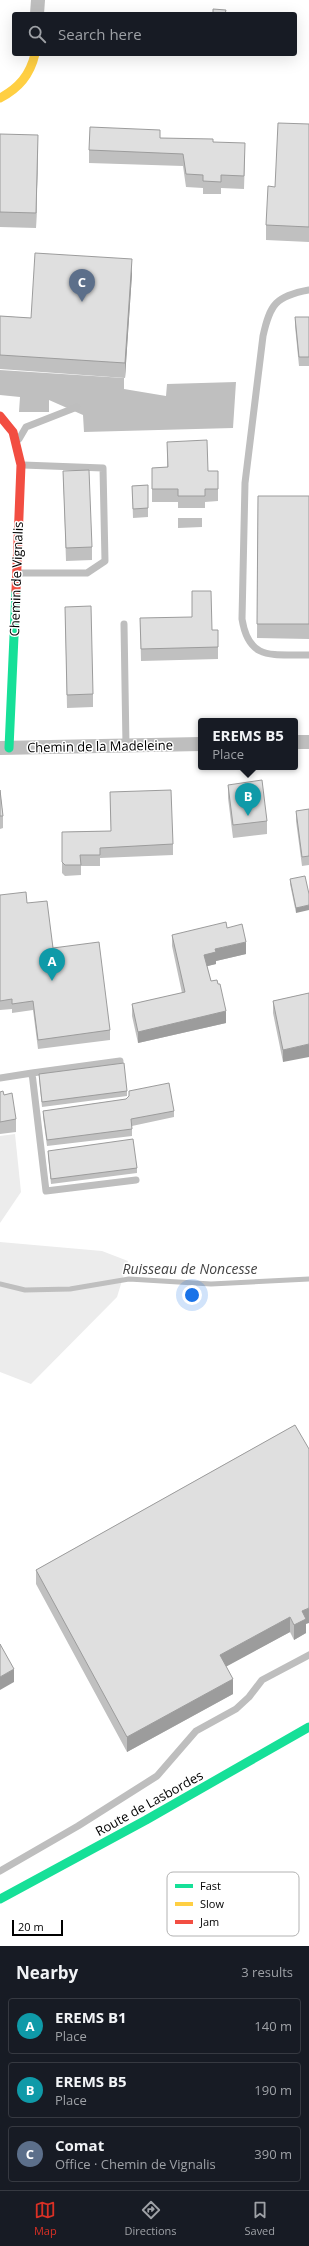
<!DOCTYPE html>
<meta charset="utf-8">
<style>
body{margin:0;font-family:"Open Sans",sans-serif;background:#242831;color:#f1f3f6}
.scale{position:absolute;left:12px;bottom:10px;width:51px;box-sizing:border-box;padding-left:4px;border:2px solid #000;border-top:0;font-size:11px;line-height:14px;white-space:nowrap;color:#000;-webkit-text-stroke:3px #fff;paint-order:stroke}
.you{position:absolute;left:192px;top:1295px;width:14px;height:14px;margin:-10px;border:3px solid #fff;border-radius:50%;background:#1a73e8;box-shadow:0 0 0 6px #1a73e833}
.badge{display:grid;place-items:center;width:26px;height:26px;border-radius:50%;background:#d93025;color:#fff;font-size:13px;font-weight:700}
.pin{position:absolute;translate:-50% -33px;filter:drop-shadow(0 1px 2px #0008)}
.pin::after{content:'';position:absolute;top:21px;width:14px;height:12px;background:inherit;clip-path:polygon(0 0,100% 0,50% 100%)}
.popup{position:absolute;left:198px;top:718px;width:100px;height:52px;box-sizing:border-box;display:grid;place-content:center;border-radius:4px;background:#171b24;filter:drop-shadow(0 1px 3px #0005);font-size:13px;white-space:nowrap;color:#9ea1a6}
.popup b{font-size:15px;color:#f1f3f6}
.popup::after{content:'';position:absolute;left:50%;top:100%;margin-left:-8px;border:8px solid transparent;border-top-color:#171b24}
.list{margin:0;padding:0;list-style:none}
h2{display:flex;justify-content:space-between;align-items:center;height:52px;margin:0;padding:0 16px;font-size:17px}
h2 small{font-size:13px;font-weight:400;color:#9ea1a6}
.list li{display:grid;grid-template-columns:26px 1fr auto;gap:12px;align-items:center;box-sizing:border-box;height:56px;margin:0 8px 8px;padding:0 8px;border:1px solid #363941;border-radius:4px}
.list b{display:block;font-size:15px;white-space:nowrap}
.list p{margin:0;font-size:13px;white-space:nowrap;color:#9ea1a6}
.list em{font-size:13px;font-style:normal;color:#9ea1a6}
.icon{flex:none;width:22px;height:22px;fill:none;stroke:currentColor;stroke-width:2;stroke-linecap:round;stroke-linejoin:round}
.map{position:relative;flex:none;width:309px;height:1946px;overflow:hidden}
.search{position:absolute;background:#171b24;box-shadow:0 4px 16px #0002;left:12px;right:12px;top:12px;height:44px;display:flex;align-items:center;gap:10px;box-sizing:border-box;padding:0 14px;border-radius:4px;color:#9ea1a6;font-size:15px}
.sheet{height:244px;background:#171b24}
nav{display:flex;justify-content:space-around;align-items:center;box-sizing:border-box;height:56px;border-top:1px solid #363941;background:#171b24;font-size:11px;color:#9ea1a6}
nav a{display:grid;justify-items:center;gap:2px}
nav .on{color:#d93025}
.map>svg:first-child{display:block}
.green{fill:#ececec}
.water{fill:#bfbfbf}
.lines{fill:none;stroke-linecap:round;stroke-linejoin:round}
.stream{stroke:#bfbfbf;stroke-width:5}
.lane{stroke:#bebebe;stroke-width:7}
.street{stroke:#bebebe;stroke-width:14}
.fast{stroke:#16e098;stroke-width:9}
.slow{stroke:#ffcf43;stroke-width:9}
.jam{stroke:#f24e42;stroke-width:9}
.wall{fill:#c0c0c0}
.shaded-wall{fill:#9c9c9c}
.building{fill:#dfdfdf;stroke:#9c9c9c}
.labels{text-anchor:middle;stroke-width:3;stroke-linejoin:round;paint-order:stroke}
.street-label{font-size:13px;fill:#000;stroke:#fff}
.water-label{font-size:14px;font-style:italic;fill:#444;stroke:#fff}
.key{fill:#fff;stroke:#b2b2b2;stroke-width:1}
.key-label{font-size:11px;fill:#000}
</style>
<div class="map">
<svg width="309" height="1946" viewBox="0 0 309 1946">
<rect width="100%" height="100%" fill="#fff"/>
<path class="green" d="M 15,1134 L 21,1192 L 0,1223 L 0,1136 Z
M 0,1242 L 102,1251 L 128,1261 L 117,1297 L 31,1384 L 0,1372 Z"/>
<path class="water" d="M 0,370 L 124,378 L 124,389 L 166,396 L 167,384 L 236,382 L 233,428 L 84,432 L 83,415 L 49,400 L 49,412 L 19,412 L 20,397 L 0,395 Z
M 178,518 L 202,518 L 202,527 L 178,528 Z"/>
<g class="lines">
<path class="stream" d="M 0,1284 L 25,1290 L 70,1289 L 129,1279 L 211,1284 L 309,1279"/>
<path class="lane" d="M 309,290 C 276,296 270,304 263,336 L 245,483 L 242,619 C 249,662 273,654 309,655
M 19,439 L 26,427 L 77,407
M 18,573 L 87,573 L 105,561 L 103,468 L 23,465
M 124,624 L 126,746
M 32,1073 L 120,1061
M 0,1078 L 32,1073 L 46,1191 L 136,1180
M 0,1871 L 78,1826 L 157,1776 L 196,1731 L 236,1709 L 249,1697 L 262,1680 L 309,1655"/>
<path class="street" d="M 37,14 L 38,0
M 295,742 L 309,742
M 0,748 L 201,744"/>
<path class="fast" d="M 9,748 L 16,591
M 0,1899 L 146,1820 L 309,1727"/>
<path class="slow" d="M 0,98 C 19,88 30,75 35,54"/>
<path class="jam" d="M 0,416 L 13,432 L 21,465 L 16,591"/>
</g>
<path class="wall" d="M 309,124 L 309,242 L 266,240 L 266,225 Z
M 0,134 L 38,151 L 36,228 L 0,227 Z
M 160,138 L 213,142 L 245,156 L 244,189 L 221,188 L 221,194 L 203,194 L 203,188 L 186,187 L 183,166 L 89,163 L 89,150 Z
M 132,274 L 125,378 L 0,369 L 0,316 L 31,318 Z
M 295,317 L 309,317 L 309,366 L 299,366 L 295,326 Z
M 167,442 L 208,471 L 218,471 L 218,501 L 205,502 L 205,508 L 178,508 L 178,502 L 152,502 L 152,468 L 167,467 Z
M 63,471 L 92,547 L 92,560 L 66,561 Z
M 148,485 L 148,517 L 133,518 L 132,486 Z
M 258,496 L 309,496 L 309,639 L 257,638 Z
M 65,607 L 93,694 L 93,707 L 67,708 Z
M 140,618 L 212,630 L 218,647 L 218,659 L 141,661 Z
M 228,785 L 267,821 L 267,834 L 233,838 L 228,798 Z
M 0,790 L 3,816 L 3,828 L 0,829 Z
M 110,792 L 173,844 L 173,855 L 100,858 L 100,866 L 81,866 L 81,875 L 65,876 L 62,873 L 62,832 L 111,831 Z
M 309,809 L 309,865 L 302,866 L 296,821 L 296,811 Z
M 290,879 L 309,894 L 296,913 L 290,884 Z
M 0,895 L 27,903 L 53,948 L 110,1030 L 110,1040 L 38,1049 L 33,1010 L 12,1013 L 12,1009 L 0,1010 Z
M 172,935 L 246,954 L 216,961 L 216,964 L 207,966 L 211,981 L 226,1023 L 138,1043 L 132,1016 L 132,1004 L 182,993 L 172,946 Z
M 309,993 L 283,1062 L 273,1013 L 273,1001 Z
M 39,1074 L 127,1091 L 127,1096 L 42,1107 L 39,1079 Z
M 129,1091 L 174,1111 L 174,1117 L 132,1126 L 132,1136 L 47,1146 L 43,1117 L 43,1111 L 126,1099 L 129,1096 Z
M 0,1092 L 4,1095 L 16,1119 L 16,1132 L 0,1134 Z
M 48,1151 L 137,1168 L 137,1173 L 51,1184 L 48,1156 Z
M 295,1425 L 306,1633 L 294,1640 L 290,1632 L 226,1666 L 233,1694 L 127,1752 L 36,1584 L 36,1570 Z"/>
<path class="shaded-wall" d="M 38,135 L 38,151 L 36,228 L 36,213 Z
M 132,259 L 132,274 L 125,378 L 125,363 Z
M 309,905 L 309,910 L 296,913 L 296,908 Z
M 246,942 L 246,954 L 216,961 L 216,964 L 204,967 L 204,955 L 215,949 Z
M 226,1011 L 226,1023 L 138,1043 L 138,1032 Z
M 309,1044 L 309,1057 L 283,1062 L 283,1050 Z
M 309,1608 L 309,1623 L 306,1624 L 306,1633 L 294,1640 L 294,1625 L 302,1611 Z
M 290,1617 L 290,1632 L 220,1670 L 220,1655 Z
M 14,1669 L 14,1682 L 0,1690 L 0,1677 Z
M 233,1679 L 233,1694 L 127,1752 L 127,1737 Z"/>
<path class="building" d="M 213,9 L 226,10 L 225,14 L 213,14 Z
M 278,123 L 309,124 L 309,227 L 266,225 L 268,186 L 275,187 Z
M 90,127 L 160,130 L 160,138 L 213,139 L 213,142 L 245,143 L 244,176 L 221,175 L 221,182 L 203,181 L 203,175 L 186,174 L 183,154 L 89,150 Z
M 0,134 L 38,135 L 36,213 L 0,212 Z
M 35,253 L 132,259 L 125,363 L 0,355 L 0,316 L 31,318 Z
M 295,317 L 309,317 L 309,357 L 299,357 Z
M 207,440 L 208,471 L 218,471 L 218,489 L 205,489 L 205,496 L 178,496 L 178,489 L 152,489 L 152,468 L 168,467 L 167,442 Z
M 89,470 L 92,547 L 66,548 L 63,471 Z
M 148,485 L 148,508 L 133,509 L 132,486 Z
M 258,496 L 309,496 L 309,624 L 257,624 Z
M 192,591 L 211,591 L 212,630 L 218,630 L 218,647 L 141,649 L 140,618 L 192,617 Z
M 91,606 L 93,694 L 67,695 L 65,607 Z
M 262,780 L 267,821 L 233,825 L 228,785 Z
M 0,790 L 3,816 L 0,816 Z
M 171,790 L 173,844 L 100,848 L 100,855 L 80,855 L 81,865 L 65,865 L 62,862 L 62,832 L 111,831 L 110,792 Z
M 309,809 L 309,856 L 302,857 L 296,811 Z
M 305,876 L 309,894 L 309,905 L 296,908 L 290,879 Z
M 26,892 L 27,903 L 47,901 L 53,948 L 99,942 L 110,1030 L 38,1040 L 33,1001 L 12,1004 L 12,999 L 0,1001 L 0,895 Z
M 226,922 L 227,928 L 242,924 L 246,942 L 215,949 L 216,952 L 204,955 L 211,981 L 217,980 L 218,984 L 220,984 L 226,1011 L 138,1032 L 132,1004 L 185,992 L 172,935 Z
M 309,993 L 309,1044 L 283,1050 L 273,1001 Z
M 124,1063 L 127,1091 L 42,1102 L 39,1074 Z
M 169,1083 L 174,1111 L 131,1119 L 132,1129 L 47,1140 L 43,1111 L 126,1099 L 129,1096 L 129,1091 Z
M 3,1091 L 4,1095 L 12,1093 L 16,1119 L 0,1122 L 0,1092 Z
M 133,1139 L 137,1168 L 51,1179 L 48,1151 Z
M 295,1425 L 309,1449 L 309,1608 L 302,1611 L 306,1619 L 294,1625 L 290,1617 L 220,1655 L 233,1679 L 127,1737 L 36,1570 Z
M 0,1644 L 14,1669 L 0,1677 Z"/>
<g class="labels">
<g class="street-label">
<text transform="translate(16 579) rotate(-88)" y="5">Chemin de Vignalis</text>
<text transform="translate(100 746) rotate(-1)" y="5">Chemin de la Madeleine</text>
<text transform="translate(149 1803) rotate(-29)" y="5">Route de Lasbordes</text>
</g>
<g class="water-label">
<text x="190" y="1274">Ruisseau de Noncesse</text>
</g>
</g>
<rect x="167" y="1872" width="132" height="64" rx="6" class="key"/>
<rect x="175" y="1884" width="18" height="4" fill="#16e098"/>
<rect x="175" y="1902" width="18" height="4" fill="#ffcf43"/>
<rect x="175" y="1920" width="18" height="4" fill="#f24e42"/>
<g class="key-label">
<text x="200" y="1890">Fast</text>
<text x="200" y="1908">Slow</text>
<text x="200" y="1926">Jam</text>
</g>
</svg>
<div class="scale">20 m</div>
<div class="you"></div>
<div class="pin badge" style="left:52px;top:981px;background:#0f9aa8">A</div>
<div class="pin badge" style="left:248px;top:816px;background:#0f9aa8">B</div>
<div class="popup"><b>EREMS B5</b>Place</div>
<div class="pin badge" style="left:82px;top:302px;background:#5c6f8a">C</div>
<div class="search"><svg class="icon" aria-label="search" viewBox="0 0 24 24"><circle cx="10" cy="10" r="6"/><path d="M15 15l6 6"/></svg>Search here</div>
</div>
<section class="sheet">
<h2>Nearby<small>3 results</small></h2>
<ul class="list">
<li><span class="badge" style="background:#0f9aa8">A</span><div><b>EREMS B1</b><p>Place</p></div><em>140 m</em></li>
<li><span class="badge" style="background:#0f9aa8">B</span><div><b>EREMS B5</b><p>Place</p></div><em>190 m</em></li>
<li><span class="badge" style="background:#5c6f8a">C</span><div><b>Comat</b><p>Office · Chemin de Vignalis</p></div><em>390 m</em></li>
</ul>
</section>
<nav>
<a class="on"><svg class="icon" aria-label="map" viewBox="0 0 24 24"><path d="M3 6l6-2 6 2 6-2v14l-6 2-6-2-6 2zM9 4v14M15 6v14"/></svg>Map</a>
<a><svg class="icon" aria-label="directions" viewBox="0 0 24 24"><path d="M12 3l9 9-9 9-9-9zM9 14v-3h6M13 9l2 2-2 2"/></svg>Directions</a>
<a><svg class="icon" aria-label="saved" viewBox="0 0 24 24"><path d="M7 4h10v16l-5-4-5 4z"/></svg>Saved</a>
</nav>
